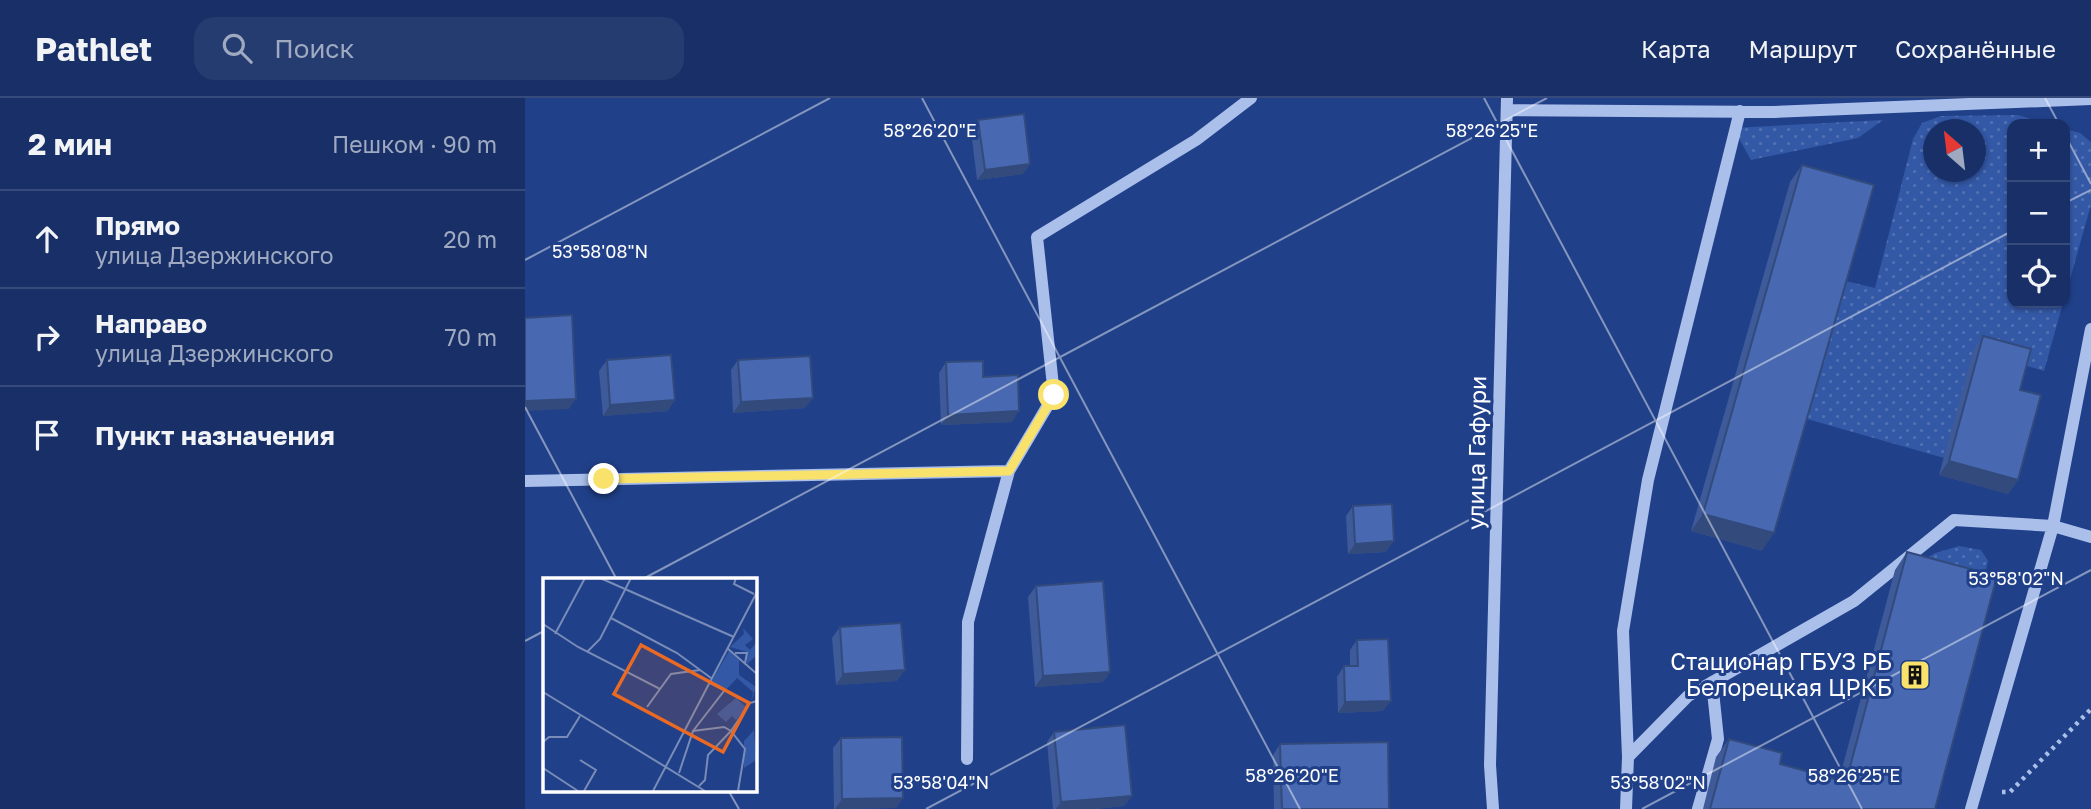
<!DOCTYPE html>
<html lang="ru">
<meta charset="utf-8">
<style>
body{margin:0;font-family:"Golos Text",sans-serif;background:#253c70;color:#f1f3f6}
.controls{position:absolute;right:21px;top:21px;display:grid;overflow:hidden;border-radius:14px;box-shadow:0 2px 5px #0004}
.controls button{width:63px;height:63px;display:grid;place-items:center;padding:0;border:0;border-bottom:2px solid #364b7b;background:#183067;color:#f1f3f6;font:35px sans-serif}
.compass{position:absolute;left:1398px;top:21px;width:63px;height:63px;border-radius:50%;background:#183067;box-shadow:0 2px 5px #0004;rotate:332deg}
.stop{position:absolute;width:21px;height:21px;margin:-16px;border:5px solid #f8e26c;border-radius:50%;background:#fff}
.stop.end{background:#f8e26c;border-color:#fff;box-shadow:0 2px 7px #0008}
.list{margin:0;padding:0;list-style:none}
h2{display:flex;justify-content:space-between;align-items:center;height:91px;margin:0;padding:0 28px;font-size:30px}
h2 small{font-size:23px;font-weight:400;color:#9fa9c0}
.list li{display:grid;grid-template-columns:46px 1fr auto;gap:21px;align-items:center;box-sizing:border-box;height:98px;padding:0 28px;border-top:2px solid #364b7b}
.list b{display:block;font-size:26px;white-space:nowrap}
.list p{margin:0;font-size:23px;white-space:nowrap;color:#9fa9c0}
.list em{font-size:23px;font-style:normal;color:#9fa9c0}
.icon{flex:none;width:38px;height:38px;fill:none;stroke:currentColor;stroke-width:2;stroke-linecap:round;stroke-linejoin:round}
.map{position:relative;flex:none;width:1566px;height:711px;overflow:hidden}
header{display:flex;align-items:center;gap:42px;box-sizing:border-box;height:98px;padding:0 35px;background:#183067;border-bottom:2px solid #364b7b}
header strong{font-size:33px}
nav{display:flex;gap:38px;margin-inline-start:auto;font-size:24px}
.search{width:490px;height:63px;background:#253c70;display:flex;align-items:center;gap:18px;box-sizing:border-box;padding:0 24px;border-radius:21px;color:#9fa9c0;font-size:26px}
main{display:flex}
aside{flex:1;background:#183067}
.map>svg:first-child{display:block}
.grass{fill:url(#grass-dots);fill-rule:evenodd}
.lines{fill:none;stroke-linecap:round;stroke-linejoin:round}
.path{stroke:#abbfeb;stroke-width:4.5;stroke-dasharray:3.5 5;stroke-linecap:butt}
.minor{stroke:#abbfeb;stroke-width:12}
.wall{fill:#3e5a98}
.shaded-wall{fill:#324a7c}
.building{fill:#4869b1;stroke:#324a7c;stroke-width:2}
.route{stroke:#f8e26c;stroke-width:9}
.ticks{fill:none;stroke:#fff;stroke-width:2;stroke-opacity:0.45}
.labels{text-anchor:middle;stroke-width:6;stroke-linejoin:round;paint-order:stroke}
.street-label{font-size:23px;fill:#fff;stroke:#204089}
.poi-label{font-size:23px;fill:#fff;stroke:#204089;text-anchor:end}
.inset-road{fill:none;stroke:#798cb8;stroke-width:2}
.view{fill:#ea6a24;fill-opacity:0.15;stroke:#ea6a24;stroke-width:3.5}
.inset-edge{fill:none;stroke:#fff;stroke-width:3.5}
.ticks-label{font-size:18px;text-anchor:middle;fill:#fff;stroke:#204089;stroke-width:6;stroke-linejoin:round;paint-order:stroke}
</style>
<header>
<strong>Pathlet</strong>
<div class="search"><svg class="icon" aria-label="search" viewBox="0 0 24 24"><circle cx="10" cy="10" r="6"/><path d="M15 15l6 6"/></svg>Поиск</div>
<nav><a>Карта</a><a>Маршрут</a><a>Сохранённые</a></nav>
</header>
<main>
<aside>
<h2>2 мин<small>Пешком · 90 m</small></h2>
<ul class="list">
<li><svg class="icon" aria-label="ahead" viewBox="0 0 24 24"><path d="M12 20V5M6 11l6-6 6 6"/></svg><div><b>Прямо</b><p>улица Дзержинского</p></div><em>20 m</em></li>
<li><svg class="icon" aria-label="right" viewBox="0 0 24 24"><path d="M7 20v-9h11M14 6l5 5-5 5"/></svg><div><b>Направо</b><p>улица Дзержинского</p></div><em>70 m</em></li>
<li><svg class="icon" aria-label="arrive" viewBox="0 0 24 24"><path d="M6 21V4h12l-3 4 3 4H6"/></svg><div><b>Пункт назначения</b></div></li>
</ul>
</aside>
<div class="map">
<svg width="1566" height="711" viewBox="0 0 1566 711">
<defs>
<pattern id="grass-dots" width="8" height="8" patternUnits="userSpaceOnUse" patternTransform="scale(1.75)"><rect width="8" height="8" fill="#3358a6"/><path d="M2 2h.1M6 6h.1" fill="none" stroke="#5271b3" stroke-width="1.8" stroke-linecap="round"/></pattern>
</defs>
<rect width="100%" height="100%" fill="#204089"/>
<path class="grass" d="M 1493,17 L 1524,26 L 1487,26 L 1487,205 L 1538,205 L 1519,273 L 1496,266 L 1419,360 L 1275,319 L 1312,181 L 1350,190 L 1388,41 L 1397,25 L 1416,18 ZM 1408,32 L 1450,32 L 1450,74 L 1408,74 Z
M 1358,22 L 1333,40 L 1226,62 L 1208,30 Z
M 1540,31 L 1555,35 L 1566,44 L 1566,107 L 1540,199 Z
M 1434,448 L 1456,452 L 1463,463 L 1444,540 L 1387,469 L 1410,455 Z"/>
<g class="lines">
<path class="path" d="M 1477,694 L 1485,694 L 1566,611"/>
<path class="minor" d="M 982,12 L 1249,14 L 1566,1
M 1566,231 L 1528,428 L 1566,439
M 0,383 L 484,373 L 529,297 L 512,139 L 671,42 L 726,0
M 1103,659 L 1098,533 L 1123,382 L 1215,13
M 442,661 L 443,524 L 484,373
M 968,711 L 965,667 L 982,0
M 1101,711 L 1103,659 L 1163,598 L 1329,503 L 1429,422 L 1528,428 L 1446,711
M 1173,711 L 1193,641 L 1187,584"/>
</g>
<path class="wall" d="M 453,22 L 505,66 L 498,76 L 452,82 L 446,33 Z
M 1277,67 L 1237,453 L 1166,433 L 1265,84 Z
M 1458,238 L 1495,292 L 1493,382 L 1483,396 L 1414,377 L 1448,253 Z
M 82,262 L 143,313 L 78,318 L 74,273 Z
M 213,262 L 280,310 L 208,315 L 206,272 Z
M 421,264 L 458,279 L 487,324 L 416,327 L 414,275 Z
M 828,408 L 861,454 L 823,456 L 821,418 Z
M 1382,454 L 1410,711 L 1178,711 L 1191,659 L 1204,641 L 1255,666 L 1314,682 L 1370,472 Z
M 511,488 L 585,574 L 578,584 L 510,589 L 503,499 Z
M 315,529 L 372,583 L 311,587 L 307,540 Z
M 832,542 L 858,613 L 813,615 L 812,579 L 819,568 L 825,568 L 825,552 Z
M 529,634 L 607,698 L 599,708 L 570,711 L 528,711 L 522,644 Z
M 316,640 L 378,700 L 371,710 L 309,711 L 308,650 Z
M 755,646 L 864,711 L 749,711 L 748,657 Z"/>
<path class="shaded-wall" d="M 505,66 L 498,76 L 452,82 L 460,72 Z
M 288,300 L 280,310 L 208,315 L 216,304 Z
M 51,301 L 44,311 L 0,313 L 0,303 Z
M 150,302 L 143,313 L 78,318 L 85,307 Z
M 494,313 L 487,324 L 416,327 L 423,317 Z
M 1424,363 L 1493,382 L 1483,396 L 1414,377 Z
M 1178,416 L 1249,435 L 1237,453 L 1166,433 Z
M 869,443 L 861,454 L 823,456 L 830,446 Z
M 380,572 L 372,583 L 311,587 L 318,576 Z
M 585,574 L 578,584 L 510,589 L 518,578 Z
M 866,603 L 858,613 L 813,615 L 820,604 Z
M 607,698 L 599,708 L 570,711 L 531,711 L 536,704 Z
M 378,700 L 371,710 L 310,711 L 317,701 Z"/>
<path class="building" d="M 499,16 L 505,66 L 460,72 L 453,22 Z
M 1277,67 L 1349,87 L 1249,435 L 1178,416 Z
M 47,217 L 51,301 L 0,303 L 0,220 Z
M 1458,238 L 1506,251 L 1495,292 L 1516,297 L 1493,382 L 1424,363 Z
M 146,257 L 150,302 L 85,307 L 82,262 Z
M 285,258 L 288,300 L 216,304 L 213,262 Z
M 458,263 L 458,279 L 493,277 L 494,313 L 423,317 L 421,264 Z
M 867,406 L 869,443 L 830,446 L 828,408 Z
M 1382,454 L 1472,478 L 1410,711 L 1185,711 L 1204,641 L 1257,655 L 1255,666 L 1321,684 Z
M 578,483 L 585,574 L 518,578 L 511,488 Z
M 376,525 L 380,572 L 318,576 L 315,529 Z
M 863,541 L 866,603 L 820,604 L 819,568 L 833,568 L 832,542 Z
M 600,627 L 607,698 L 536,704 L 529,634 Z
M 377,639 L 378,700 L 317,701 L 316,640 Z
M 863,644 L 864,711 L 757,711 L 755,646 Z"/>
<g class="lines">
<path class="route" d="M 79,381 L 484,373 L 529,297"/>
</g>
<path class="ticks" d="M 397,0 L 775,711M 959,0 L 1337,711M 1520,0 L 1534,26M 1540,37 L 1566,86M 1540,105 L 1566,92M 0,162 L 305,0M 0,309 L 92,482M 116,482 L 1022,0M 0,543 L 19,533M 203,692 L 214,711M 401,711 L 1487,133M 1117,711 L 1566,472"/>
<defs>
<g id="building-square" transform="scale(1.575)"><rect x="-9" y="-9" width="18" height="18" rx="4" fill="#f8e26c" stroke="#204089"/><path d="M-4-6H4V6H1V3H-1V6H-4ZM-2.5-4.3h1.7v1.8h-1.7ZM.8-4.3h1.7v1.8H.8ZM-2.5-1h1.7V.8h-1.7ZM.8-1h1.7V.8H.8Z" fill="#111"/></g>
</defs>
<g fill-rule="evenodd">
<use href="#building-square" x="1390" y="577"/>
</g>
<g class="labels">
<g class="street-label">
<text transform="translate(952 355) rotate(-89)" y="8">улица Гафури</text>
</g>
<g class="poi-label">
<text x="1367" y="572">Стационар ГБУЗ РБ<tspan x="1367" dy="26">Белорецкая ЦРКБ</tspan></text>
</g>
</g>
<g transform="translate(18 480)">
<rect width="214" height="214" fill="#204089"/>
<path d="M 200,50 L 210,61 L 202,67 L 207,72 L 213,65 L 213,78 L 204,86 L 204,74 L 187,69 L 201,56 ZM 186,73 L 196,82 L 196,97 L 213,109 L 208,124 L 210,114 L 194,100 L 183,112 L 168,104 ZM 193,120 L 204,130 L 193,142 L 189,138 L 183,144 L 174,136 ZM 211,152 L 213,182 L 201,190 L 201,163 Z" fill="#3358a6"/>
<path class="inset-road" d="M 57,0 L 191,59M 193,0 L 191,6 L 211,16M 68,40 L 134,75 L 168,100M 0,46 L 35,69 L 117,111 L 128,96 L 157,92M 12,56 L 42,0M 184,70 L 214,96M 44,74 L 57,61 L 88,0M 192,75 L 204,75 L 202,85M 165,104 L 207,125 L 214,123M 0,114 L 162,213M 104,129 L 117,111M 150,153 L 181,113M 0,164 L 6,159 L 24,159 L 37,138M 37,182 L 53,192 L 41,213M 0,190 L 35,213M 136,195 L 150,153 L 181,149 L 188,153 L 165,177 L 162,202 L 156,208M 110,213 L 214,14M 195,213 L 202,171 L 188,153 L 207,125"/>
<path class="view" d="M 98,67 L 206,125 L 180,174 L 71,116 Z"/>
<rect width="214" height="214" class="inset-edge"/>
</g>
<g class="ticks-label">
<text x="405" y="39">58°26'20"E</text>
<text x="967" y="39">58°26'25"E</text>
<text x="75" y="160">53°58'08"N</text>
<text x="1491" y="487">53°58'02"N</text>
<text x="767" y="684">58°26'20"E</text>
<text x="1329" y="684">58°26'25"E</text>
<text x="416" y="691">53°58'04"N</text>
<text x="1133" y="691">53°58'02"N</text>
</g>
</svg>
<div class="controls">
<button>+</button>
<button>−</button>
<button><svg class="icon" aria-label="locate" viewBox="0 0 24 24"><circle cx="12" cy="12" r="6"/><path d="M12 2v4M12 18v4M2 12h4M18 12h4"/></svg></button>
</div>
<svg class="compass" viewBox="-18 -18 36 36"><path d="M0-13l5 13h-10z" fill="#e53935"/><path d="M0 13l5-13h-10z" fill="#9fa9c0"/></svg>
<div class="stop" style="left:529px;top:297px"></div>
<div class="stop end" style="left:79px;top:381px"></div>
</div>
</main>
